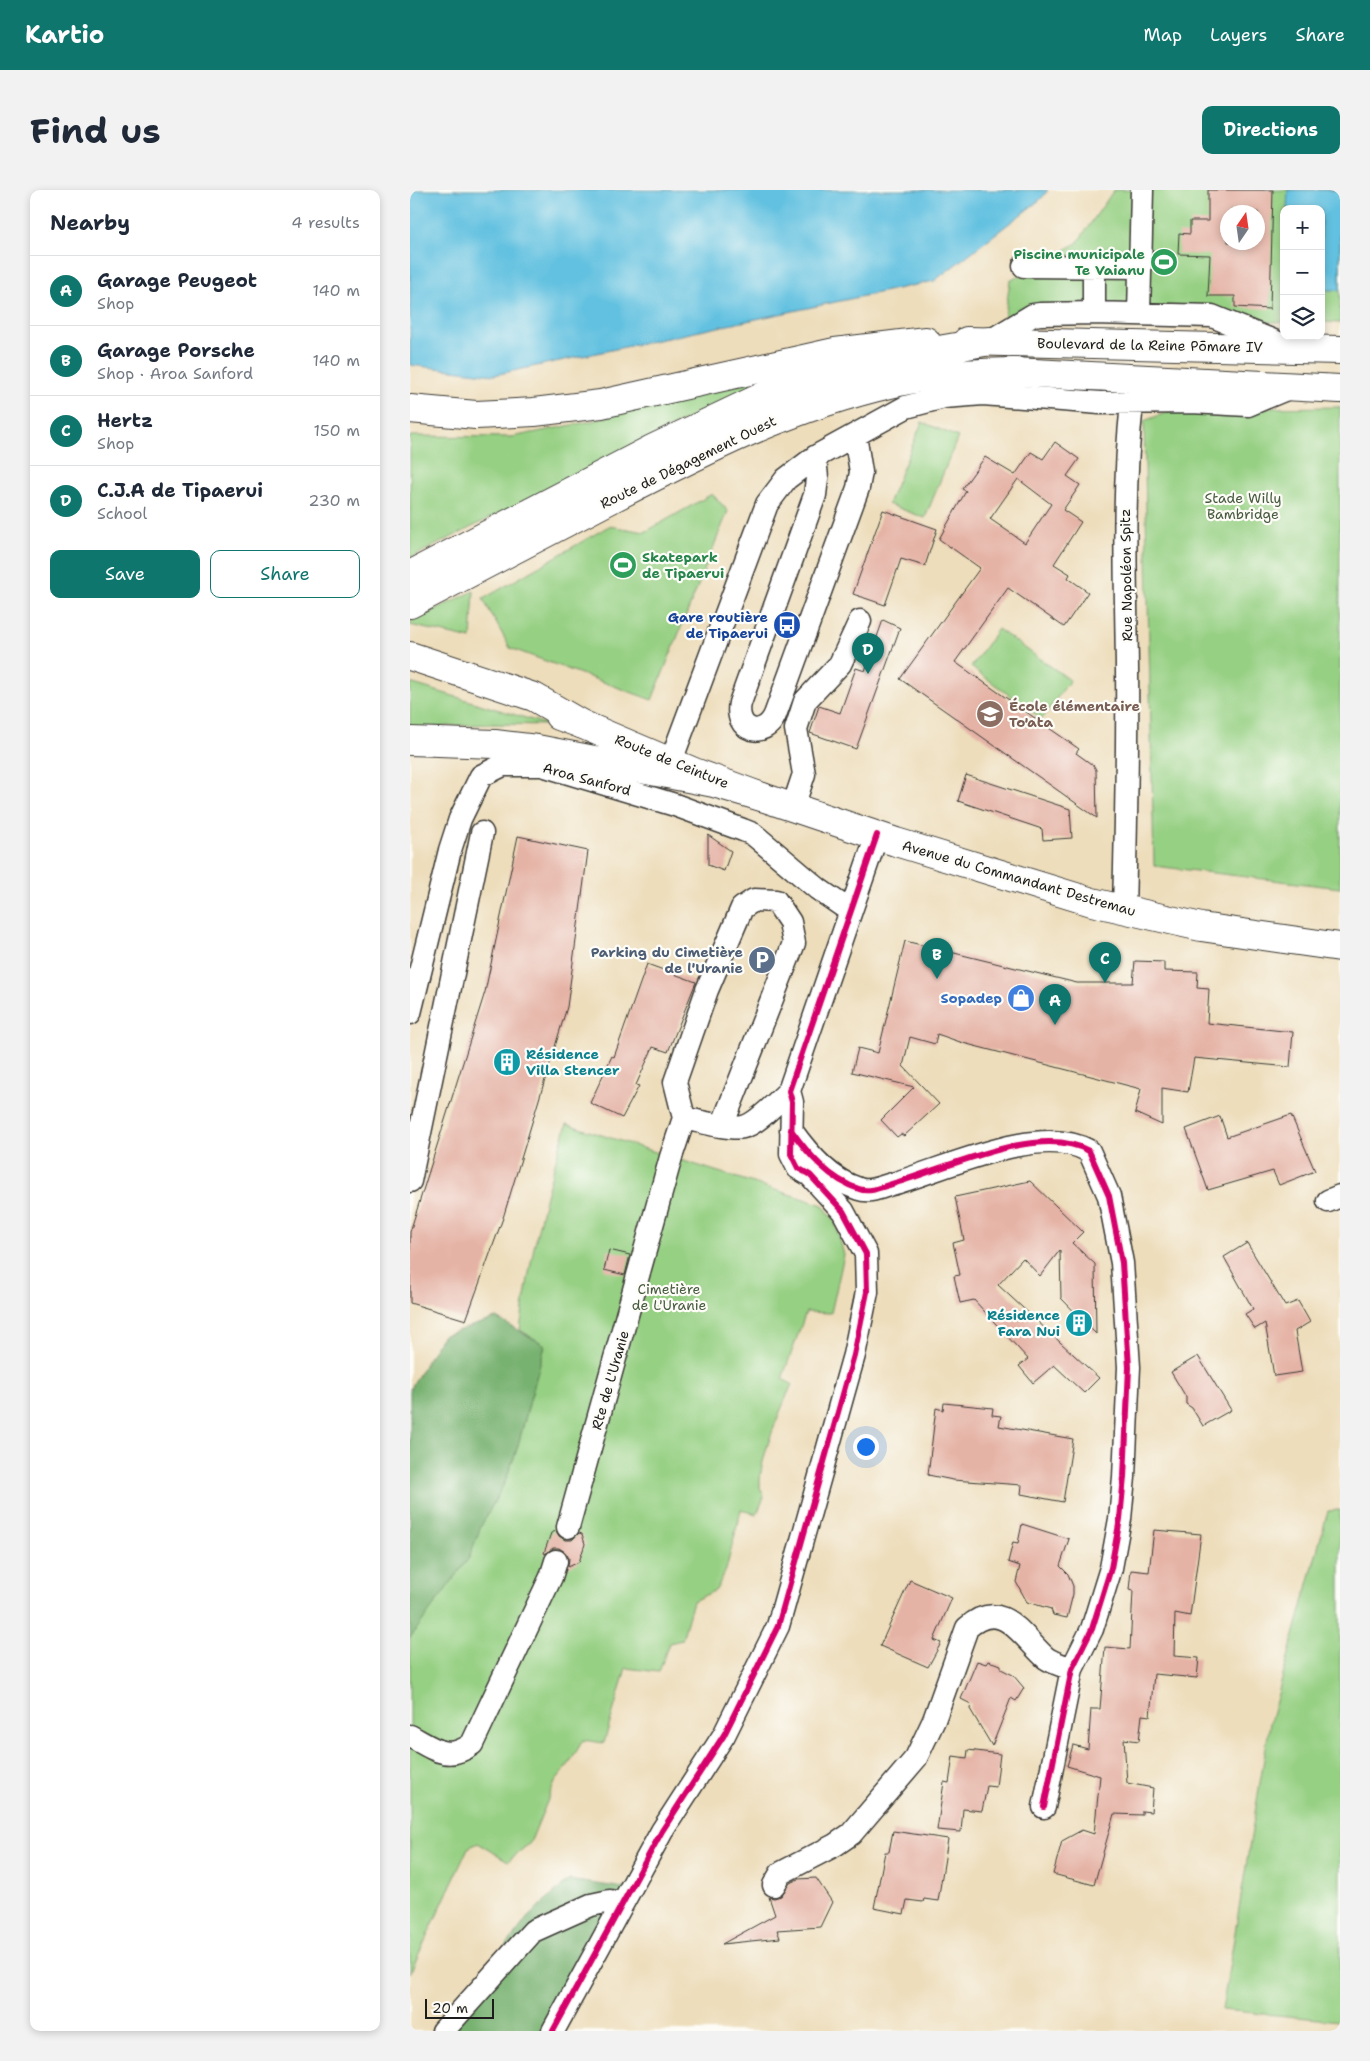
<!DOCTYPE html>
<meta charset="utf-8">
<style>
body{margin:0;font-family:"Shantell Sans",sans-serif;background:#f2f2f3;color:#1f2937}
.controls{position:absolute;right:15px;top:15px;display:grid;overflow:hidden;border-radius:10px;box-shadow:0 2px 8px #0003}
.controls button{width:45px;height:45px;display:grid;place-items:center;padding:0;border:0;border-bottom:1px solid #e0e1e3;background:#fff;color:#1f2937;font:25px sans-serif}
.compass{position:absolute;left:810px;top:15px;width:45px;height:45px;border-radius:50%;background:#fff;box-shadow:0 2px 8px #0003;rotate:13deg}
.scale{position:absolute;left:15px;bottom:12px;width:69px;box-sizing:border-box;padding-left:5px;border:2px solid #1c1c1c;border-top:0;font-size:14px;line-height:18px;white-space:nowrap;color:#1c1c1c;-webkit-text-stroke:4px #fdfcf7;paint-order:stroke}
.you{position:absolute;left:455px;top:1256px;width:18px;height:18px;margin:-12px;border:4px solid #fff;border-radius:50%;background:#1a73e8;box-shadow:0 0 0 8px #1a73e833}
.badge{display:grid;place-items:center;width:32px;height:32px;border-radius:50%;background:#0f766e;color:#fff;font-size:16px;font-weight:700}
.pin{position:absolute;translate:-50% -41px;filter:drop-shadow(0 1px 2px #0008)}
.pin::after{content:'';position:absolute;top:26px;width:18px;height:15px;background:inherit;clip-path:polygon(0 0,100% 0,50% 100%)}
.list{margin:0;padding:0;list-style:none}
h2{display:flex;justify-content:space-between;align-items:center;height:65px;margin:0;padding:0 20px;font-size:21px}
h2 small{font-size:16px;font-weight:400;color:#747a83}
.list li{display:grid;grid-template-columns:32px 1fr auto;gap:15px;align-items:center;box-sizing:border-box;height:70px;padding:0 20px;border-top:1px solid #e0e1e3}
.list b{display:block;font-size:19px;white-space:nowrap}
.list p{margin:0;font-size:16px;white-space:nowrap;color:#747a83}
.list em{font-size:16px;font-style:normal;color:#747a83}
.actions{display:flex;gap:10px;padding:15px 20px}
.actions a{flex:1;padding:11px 0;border:1px solid #0f766e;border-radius:10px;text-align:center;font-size:18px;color:#0f766e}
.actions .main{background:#0f766e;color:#fff}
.icon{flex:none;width:28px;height:28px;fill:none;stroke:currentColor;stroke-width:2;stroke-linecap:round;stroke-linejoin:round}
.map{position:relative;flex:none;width:930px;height:1841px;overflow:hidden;border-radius:10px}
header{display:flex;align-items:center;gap:30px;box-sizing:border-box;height:70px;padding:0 25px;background:#0f766e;color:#fff}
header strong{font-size:24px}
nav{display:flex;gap:28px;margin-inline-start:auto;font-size:18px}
.intro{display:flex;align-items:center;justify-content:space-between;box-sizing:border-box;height:120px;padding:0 30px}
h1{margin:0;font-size:35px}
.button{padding:12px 22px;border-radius:10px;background:#0f766e;color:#fff;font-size:18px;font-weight:700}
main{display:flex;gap:30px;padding:0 30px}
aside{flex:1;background:#fff;border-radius:10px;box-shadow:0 2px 8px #0003}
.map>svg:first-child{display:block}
.green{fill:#96d083;stroke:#597650;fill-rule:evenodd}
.forest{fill:#78b271;stroke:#4a6746}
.water{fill:#62c1e0;stroke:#3f6e7e}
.building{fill:#e5b3a6;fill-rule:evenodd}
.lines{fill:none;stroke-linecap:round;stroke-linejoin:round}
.minor-casing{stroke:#3b3934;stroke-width:25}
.major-casing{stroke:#3b3934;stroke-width:30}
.highway-casing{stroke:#3b3934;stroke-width:30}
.minor{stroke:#fff;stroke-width:22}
.major{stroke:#fff;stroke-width:28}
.highway{stroke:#fff;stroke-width:28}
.cycleway-casing{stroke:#fdfcf7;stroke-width:9}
.cycleway{stroke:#d6006c;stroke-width:6}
.labels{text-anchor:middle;stroke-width:4.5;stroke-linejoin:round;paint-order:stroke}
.leisure-label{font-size:14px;font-weight:bold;fill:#27864d;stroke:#fdfcf7;text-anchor:end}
.street-label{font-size:14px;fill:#1c1c1c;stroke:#fdfcf7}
.park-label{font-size:14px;fill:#475b40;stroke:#fdfcf7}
.transit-label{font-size:14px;font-weight:bold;fill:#164399;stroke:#fdfcf7;text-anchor:end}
.education-label{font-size:14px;font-weight:bold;fill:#785e54;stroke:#fdfcf7;text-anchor:start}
.service-label{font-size:14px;font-weight:bold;fill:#4e5e75;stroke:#fdfcf7;text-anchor:end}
.shop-label{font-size:14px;font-weight:bold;fill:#366cbe;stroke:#fdfcf7;text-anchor:end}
.culture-label{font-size:14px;font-weight:bold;fill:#0d838f;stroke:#fdfcf7;text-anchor:start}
</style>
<header>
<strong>Kartio</strong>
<nav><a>Map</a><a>Layers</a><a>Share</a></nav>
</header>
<div class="intro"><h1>Find us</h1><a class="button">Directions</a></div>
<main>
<aside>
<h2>Nearby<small>4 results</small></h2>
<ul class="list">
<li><span class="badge">A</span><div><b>Garage Peugeot</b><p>Shop</p></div><em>140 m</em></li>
<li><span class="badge">B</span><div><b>Garage Porsche</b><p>Shop · Aroa Sanford</p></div><em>140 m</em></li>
<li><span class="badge">C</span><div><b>Hertz</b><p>Shop</p></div><em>150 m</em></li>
<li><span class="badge">D</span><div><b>C.J.A de Tipaerui</b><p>School</p></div><em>230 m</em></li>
</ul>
<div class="actions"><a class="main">Save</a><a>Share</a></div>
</aside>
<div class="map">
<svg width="930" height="1841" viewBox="0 0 930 1841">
<rect width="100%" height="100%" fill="#fdfcf7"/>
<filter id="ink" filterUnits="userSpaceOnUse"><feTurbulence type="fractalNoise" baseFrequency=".02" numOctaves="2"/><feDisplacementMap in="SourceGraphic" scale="10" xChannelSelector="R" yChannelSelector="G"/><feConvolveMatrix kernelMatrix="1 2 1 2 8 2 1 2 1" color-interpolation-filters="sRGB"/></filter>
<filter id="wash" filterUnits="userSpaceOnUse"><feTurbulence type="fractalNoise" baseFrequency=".0096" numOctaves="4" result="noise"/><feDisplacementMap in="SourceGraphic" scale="20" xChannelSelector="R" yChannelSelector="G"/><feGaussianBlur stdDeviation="1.12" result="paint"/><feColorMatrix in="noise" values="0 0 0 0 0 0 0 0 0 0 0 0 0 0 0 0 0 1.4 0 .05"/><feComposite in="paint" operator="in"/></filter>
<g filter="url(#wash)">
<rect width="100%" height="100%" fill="#edddbb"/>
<path class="green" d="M 704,0 L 930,0 L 930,133 L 911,132 L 911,19 L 874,19 L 874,132 L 594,131 L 600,91 L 667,53 ZM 818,22 L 848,22 L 848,52 L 818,52 Z
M 347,186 L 353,191 L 0,368 L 0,246 L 102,247 L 182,231 Z
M 930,217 L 930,698 L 744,676 L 734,231 L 766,219 Z
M 512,232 L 548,247 L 515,328 L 478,314 Z
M 302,304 L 318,321 L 242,510 L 100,458 L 73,409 L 199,336 L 235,342 Z
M 64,401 L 61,449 L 0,435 L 0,432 Z
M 588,439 L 660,490 L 632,529 L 561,477 Z
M 0,493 L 139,535 L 80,534 L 0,538 Z
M 157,934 L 413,1015 L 425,1032 L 434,1065 L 421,1123 L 396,1122 L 372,1189 L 382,1194 C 371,1219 349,1268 350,1296 C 350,1299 353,1303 354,1307 L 347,1324 L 331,1320 L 316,1380 L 306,1400 L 283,1411 L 272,1450 L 259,1453 L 249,1482 L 216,1478 L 194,1553 L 173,1550 L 159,1574 L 146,1590 L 120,1653 L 98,1671 L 68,1653 L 58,1658 L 0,1783 L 0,1446 L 71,1336 L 95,1292 L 106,1262 L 135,1155 L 110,1140 C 119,1071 135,1001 157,934 Z
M 930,1320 L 930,1831 L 812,1820 L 860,1533 L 918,1321 Z"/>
<path class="forest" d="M 86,1128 L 135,1155 L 106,1262 L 95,1292 L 71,1336 L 59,1368 L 0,1448 L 0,1199 L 32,1146 Z
M 159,1690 L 222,1699 L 141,1841 L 31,1841 L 118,1727 Z"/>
<path class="water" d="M 0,0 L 638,0 L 631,9 L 524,91 L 84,185 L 0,175 Z
M 878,0 L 930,0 L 930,100 L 911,100 L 911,19 L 877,19 Z"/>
<g id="blocks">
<path class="building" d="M 798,0 L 863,0 L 860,119 L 825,117 L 825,106 L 798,106 L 800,65 L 768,64 L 769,43 L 780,44 L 780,31 L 798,31 ZM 818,22 L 848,22 L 848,52 L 818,52 Z
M 645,252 L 669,269 L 657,286 L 670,295 L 653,320 L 671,332 L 644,374 L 660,384 L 658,388 L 678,402 L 654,437 L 598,398 L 545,472 L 669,559 L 666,563 L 684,576 L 686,580 L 687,628 L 490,489 L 570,378 L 529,349 L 556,301 L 552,299 L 575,267 L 605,285 L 621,262 L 633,269 ZM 608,289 L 641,314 L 615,353 L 580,329 Z
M 473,320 L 527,339 L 515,376 L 491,369 L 475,415 L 443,404 Z
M 473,430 L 490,438 L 446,559 L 400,543 L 409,516 L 430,523 L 446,478 L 455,481 Z
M 556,585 L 660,619 L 662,648 L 633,650 L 632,639 L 548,611 Z
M 298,645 L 321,661 L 314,681 L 298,675 Z
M 108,646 L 178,661 L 157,817 L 93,1028 L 56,1130 L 0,1113 L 0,1042 L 75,802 Z
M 495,751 L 667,793 L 723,793 L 725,771 L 754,772 L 754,781 L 788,782 L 787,798 L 799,799 L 797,833 L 883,842 L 880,877 L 784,868 L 778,902 L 752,898 L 752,935 L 725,923 L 731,899 L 553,853 L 527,844 L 525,854 L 500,847 L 493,876 L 529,914 L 494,946 L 491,944 L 487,947 L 471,930 L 504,897 L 442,882 L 448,858 L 468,863 Z
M 237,774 L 286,792 L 258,862 L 243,857 L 226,895 L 229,896 L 212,928 L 180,913 L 202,866 L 204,867 Z
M 881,925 L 905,981 L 869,995 L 863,981 L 798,1000 L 776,939 L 810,926 L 817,947 Z
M 620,991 L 673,1042 L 662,1053 L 685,1074 L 686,1144 L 651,1108 L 650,1060 L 630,1086 L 613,1068 L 588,1095 L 689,1188 L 674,1203 L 644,1175 L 623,1193 L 609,1176 L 618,1169 L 564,1110 L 550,1113 L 544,1086 L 550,1085 L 543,1053 L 554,1050 L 545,1007 Z
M 837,1053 L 875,1116 L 888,1111 L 900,1132 L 885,1141 L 892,1182 L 864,1186 L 855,1133 L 845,1139 L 835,1124 L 843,1119 L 814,1067 Z
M 199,1060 L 220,1065 L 215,1085 L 194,1080 Z
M 788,1166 L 821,1220 L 793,1236 L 782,1218 L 776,1214 L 776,1207 L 761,1182 Z
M 534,1213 L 583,1218 L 582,1225 L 591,1226 L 589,1236 L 663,1249 L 653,1312 L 611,1304 L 612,1295 L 543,1290 L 518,1285 L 526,1218 L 533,1220 Z
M 612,1334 L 659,1349 L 650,1376 L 658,1384 L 663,1396 L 663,1404 L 657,1428 L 643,1425 L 641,1419 L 617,1412 L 606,1392 L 610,1376 L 598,1372 L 603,1352 L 608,1353 Z
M 744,1340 L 791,1344 L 780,1426 L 765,1423 L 764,1466 L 789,1468 L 787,1488 L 744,1484 L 740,1526 L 732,1525 L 729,1551 L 714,1549 L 717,1593 L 743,1598 L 741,1622 L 732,1621 L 732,1625 L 704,1624 L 684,1695 L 643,1684 L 652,1651 L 672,1640 L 684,1644 L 690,1586 L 657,1576 L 663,1555 L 678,1559 L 681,1519 L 690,1519 L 695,1457 L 720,1459 L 723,1401 L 719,1400 L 721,1380 L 739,1382 Z
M 146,1341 L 149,1346 L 155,1350 L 162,1350 L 169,1343 L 172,1344 L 175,1354 L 169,1372 L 158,1377 L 159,1368 L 155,1362 L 149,1358 L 143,1358 L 135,1364 L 134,1363 L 141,1343 Z
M 500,1390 L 542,1408 L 524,1450 L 531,1453 L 518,1477 L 470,1456 Z
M 567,1471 L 576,1474 L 578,1471 L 591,1475 L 591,1479 L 603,1485 L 614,1498 L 606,1511 L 601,1508 L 582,1556 L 560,1519 L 561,1514 L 551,1509 Z
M 558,1560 L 590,1564 L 586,1597 L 577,1596 L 572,1621 L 553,1619 L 551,1642 L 527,1640 L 534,1592 L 539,1593 L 543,1566 L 557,1568 Z
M 483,1641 L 538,1649 L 528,1711 L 514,1709 L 513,1712 L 497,1710 L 494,1724 L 464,1718 L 475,1662 L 479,1662 Z
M 406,1688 L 422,1712 L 410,1737 L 367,1740 L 370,1748 L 312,1754 L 365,1725 L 359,1707 L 364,1708 L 371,1706 L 380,1693 L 388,1689 Z"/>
</g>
</g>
<g filter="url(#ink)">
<use href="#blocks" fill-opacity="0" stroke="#3b3934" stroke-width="1"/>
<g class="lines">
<g class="minor-casing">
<path id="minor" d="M 614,76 L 730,77
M 684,123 L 684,76
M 729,124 L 732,0
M 580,151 L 623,125 L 630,124 L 684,123 L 802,126 L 876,156
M 405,267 L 407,288 L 405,305 L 330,513 C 324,541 354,550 365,525 L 448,298 L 451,282 L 445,245
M 261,571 L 357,314 L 376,289 L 405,267 L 496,217 L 534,207 L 573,204 L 690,213 L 781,212 L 838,215 L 881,197
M 383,617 L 394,584 L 386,539 L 395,511 L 430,474 L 450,431
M 714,720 C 716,639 718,559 717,478 C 716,390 712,302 722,214
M 0,823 L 40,660 L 50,629 L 71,586 L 93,575 L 132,575 L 265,615 L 333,640 L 343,644 L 408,699 L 440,721
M 274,928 L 265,892 L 297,800 L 332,718 L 344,710 L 366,711 L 380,732 L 384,753 L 312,936
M 274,928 C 288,931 320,940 333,937 C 348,934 367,911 379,901
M 381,940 C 398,964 420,990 449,999 C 460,1003 471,997 482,994 C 533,980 630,932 679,961 L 699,1006 L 712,1073 L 719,1177 L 714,1287 L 710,1329 L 701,1378 L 682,1439 L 662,1479 L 634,1617
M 0,991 L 72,643
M 918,1011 L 930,1006
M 158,1337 L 261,967 L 274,928
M 0,1546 C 24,1559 38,1572 62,1554 L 141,1387 L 146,1371
M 364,1695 L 371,1683 L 425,1655 L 441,1644 L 506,1568 L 524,1530 L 557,1438 C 592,1406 612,1447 636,1468 C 643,1473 654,1476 662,1479
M 33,1841 L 123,1741 L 181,1715 L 200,1711 L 211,1713
M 143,1841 L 252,1641 L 314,1545 L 368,1436 L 444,1165 L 457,1102 L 456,1064 L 433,1021 L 400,985 L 388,978 L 381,964 L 382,912 L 379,901 L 467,645"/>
</g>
<g class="major-casing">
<path id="major" d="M 557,151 L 930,160
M 604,182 L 930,199
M 0,219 L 66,225 L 124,222 L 191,214 L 425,162 L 516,151
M 149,526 L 171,534 L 284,582 L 352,607 L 486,652 L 682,712 L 791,737 L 930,757"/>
</g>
<g class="highway-casing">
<path id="highway" d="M 0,385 L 242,259 L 356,205 L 396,190 L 449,174 L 580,151
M 0,414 C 67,379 134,344 201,309 C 294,261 381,216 484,193 C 523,184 564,183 604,182
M 0,466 L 124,507 L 171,534
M 0,551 L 85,554 L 127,559 L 304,593 L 352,607"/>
</g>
<use href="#minor" class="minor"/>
<use href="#major" class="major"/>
<use href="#highway" class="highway"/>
<g class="cycleway-casing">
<path id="cycleway" d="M 381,940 C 398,964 420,990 449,999 C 460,1003 471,997 482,994 C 533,980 630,932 679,961 L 699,1006 L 712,1073 L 719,1177 L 714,1287 L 710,1329 L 701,1378 L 682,1439 L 662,1479 L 634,1617
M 143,1841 L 252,1641 L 314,1545 L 368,1436 L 444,1165 L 457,1102 L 456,1064 L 433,1021 L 400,985 L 388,978 L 381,964 L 382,912 L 379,901 L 467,645"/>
</g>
<use href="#cycleway" class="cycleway"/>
</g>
</g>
<defs>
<g id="stadium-disc" transform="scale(1.4375)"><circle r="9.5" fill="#2e9e5b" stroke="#fdfcf7"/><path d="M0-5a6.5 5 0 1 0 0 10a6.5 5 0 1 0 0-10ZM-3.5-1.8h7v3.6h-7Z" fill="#fff"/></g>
<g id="bus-disc" transform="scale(1.4375)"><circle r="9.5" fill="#1a4fb4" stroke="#fdfcf7"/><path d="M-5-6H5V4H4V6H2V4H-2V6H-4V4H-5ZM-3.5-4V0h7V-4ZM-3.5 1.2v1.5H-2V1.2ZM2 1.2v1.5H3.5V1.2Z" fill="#fff"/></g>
<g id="school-disc" transform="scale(1.4375)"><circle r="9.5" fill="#8d6e63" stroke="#fdfcf7"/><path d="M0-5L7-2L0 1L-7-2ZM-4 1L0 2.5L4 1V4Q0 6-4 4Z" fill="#fff"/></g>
<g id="parking-disc" transform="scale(1.4375)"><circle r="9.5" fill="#5c6f8a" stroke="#fdfcf7"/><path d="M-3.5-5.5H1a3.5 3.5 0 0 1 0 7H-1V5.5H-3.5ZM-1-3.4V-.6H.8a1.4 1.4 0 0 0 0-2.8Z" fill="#fff"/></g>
<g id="shop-disc" transform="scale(1.4375)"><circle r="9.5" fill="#3f7fe0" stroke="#fdfcf7"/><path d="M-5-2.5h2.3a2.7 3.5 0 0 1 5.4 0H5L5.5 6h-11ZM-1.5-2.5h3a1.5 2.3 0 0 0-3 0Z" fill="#fff"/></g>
<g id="building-disc" transform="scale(1.4375)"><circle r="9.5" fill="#0f9aa8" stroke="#fdfcf7"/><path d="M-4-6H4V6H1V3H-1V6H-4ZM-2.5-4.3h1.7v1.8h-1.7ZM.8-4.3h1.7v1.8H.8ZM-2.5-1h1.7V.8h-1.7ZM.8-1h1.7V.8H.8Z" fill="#fff"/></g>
</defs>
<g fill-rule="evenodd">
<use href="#stadium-disc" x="754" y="72"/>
<use href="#stadium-disc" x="213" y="375"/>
<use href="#bus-disc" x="377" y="435"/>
<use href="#school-disc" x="580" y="524"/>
<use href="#parking-disc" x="352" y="770"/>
<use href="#shop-disc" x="611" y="808"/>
<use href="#building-disc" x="97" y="872"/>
<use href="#building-disc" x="669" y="1133"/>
</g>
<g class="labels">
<g class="leisure-label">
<text x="735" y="69">Piscine municipale<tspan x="735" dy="16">Te Vaianu</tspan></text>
<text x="232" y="372" text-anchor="start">Skatepark<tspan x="232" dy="16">de Tipaerui</tspan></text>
</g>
<g class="street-label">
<text transform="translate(740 155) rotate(1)" y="5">Boulevard de la Reine Pōmare IV</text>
<text transform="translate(278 272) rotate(-26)" y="5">Route de Dégagement Ouest</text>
<text transform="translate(716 385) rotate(-91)" y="5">Rue Napoléon Spitz</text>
<text transform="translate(262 571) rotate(22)" y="5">Route de Ceinture</text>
<text transform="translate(177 589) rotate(15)" y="5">Aroa Sanford</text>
<text transform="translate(609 688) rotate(16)" y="5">Avenue du Commandant Destremau</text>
<text transform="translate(200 1190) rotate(-74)" y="5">Rte de L'Uranie</text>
</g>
<g class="park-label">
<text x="833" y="313">Stade Willy<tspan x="833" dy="16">Bambridge</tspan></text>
<text x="259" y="1104">Cimetière<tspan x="259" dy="16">de L'Uranie</tspan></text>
</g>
<g class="transit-label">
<text x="358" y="432">Gare routière<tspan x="358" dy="16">de Tipaerui</tspan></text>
</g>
<g class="education-label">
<text x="599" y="521">École élémentaire<tspan x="599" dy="16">To'ata</tspan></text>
</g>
<g class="service-label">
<text x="333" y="767">Parking du Cimetière<tspan x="333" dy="16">de l'Uranie</tspan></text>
</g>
<g class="shop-label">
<text x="592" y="813">Sopadep</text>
</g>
<g class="culture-label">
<text x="116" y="869">Résidence<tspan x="116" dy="16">Villa Stencer</tspan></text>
<text x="650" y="1130" text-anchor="end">Résidence<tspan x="650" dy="16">Fara Nui</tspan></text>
</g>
</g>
</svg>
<div class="controls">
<button>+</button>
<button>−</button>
<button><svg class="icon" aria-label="layers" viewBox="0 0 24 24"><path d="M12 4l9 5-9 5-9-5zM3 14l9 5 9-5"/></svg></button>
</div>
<svg class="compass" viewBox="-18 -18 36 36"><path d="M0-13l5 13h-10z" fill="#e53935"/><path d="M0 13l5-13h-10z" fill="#747a83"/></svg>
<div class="scale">20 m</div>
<div class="you"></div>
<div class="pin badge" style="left:645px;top:835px">A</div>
<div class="pin badge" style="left:527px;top:789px">B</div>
<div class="pin badge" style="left:695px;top:793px">C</div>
<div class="pin badge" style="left:458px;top:484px">D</div>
</div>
</main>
